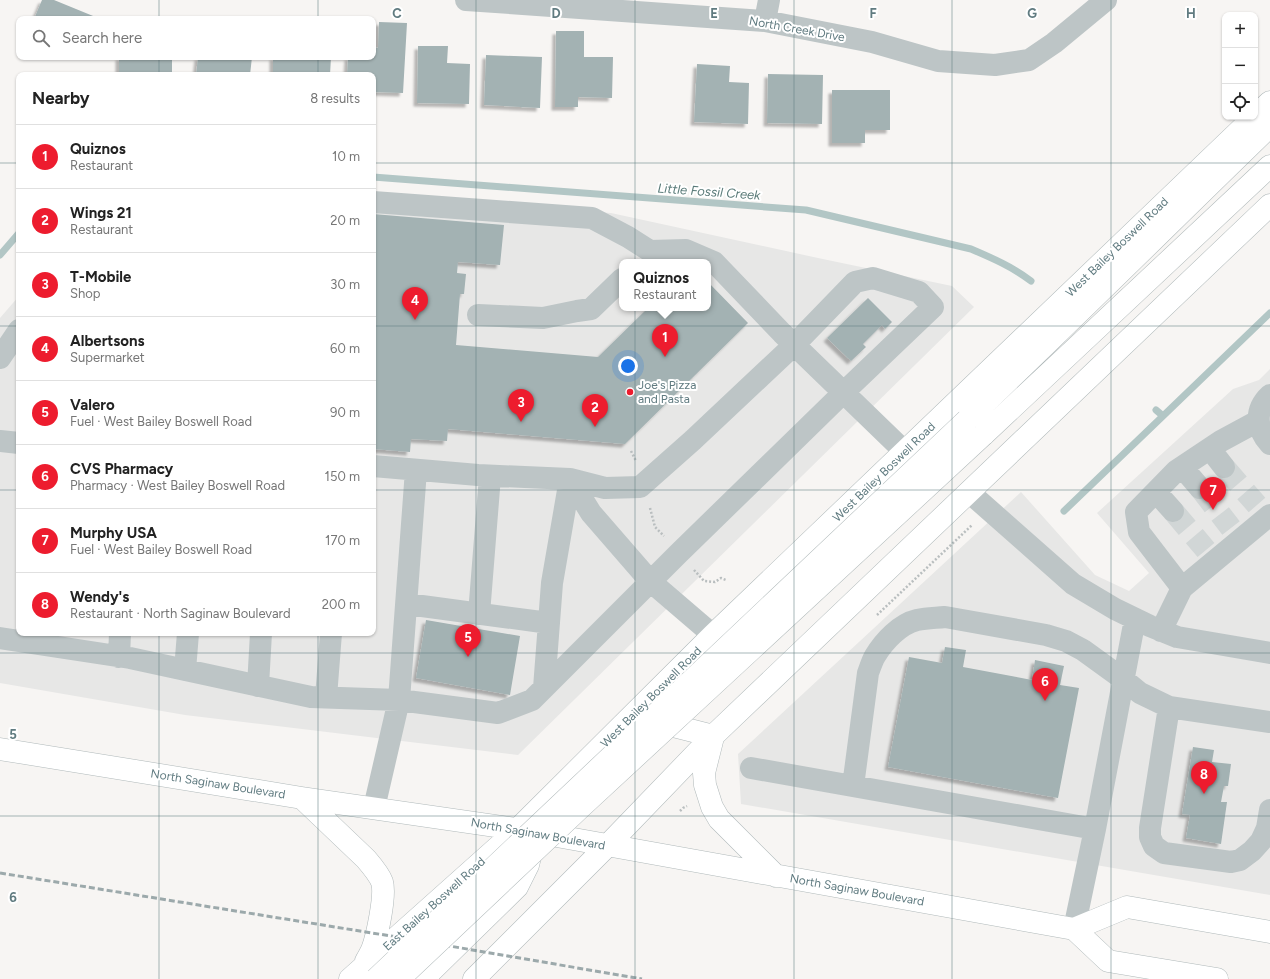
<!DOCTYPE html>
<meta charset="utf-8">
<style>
body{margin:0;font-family:Figtree,sans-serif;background:#f2f2f2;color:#222}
.controls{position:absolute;right:12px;top:12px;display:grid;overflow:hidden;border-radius:8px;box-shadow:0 1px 3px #0004}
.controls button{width:36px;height:36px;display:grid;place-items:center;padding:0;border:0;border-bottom:1px solid #e0e0e0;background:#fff;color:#222;font:20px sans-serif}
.you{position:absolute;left:628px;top:366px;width:14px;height:14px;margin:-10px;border:3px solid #fff;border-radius:50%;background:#1a73e8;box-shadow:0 0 0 6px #1a73e833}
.badge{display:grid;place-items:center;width:26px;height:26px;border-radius:50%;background:#ed1c2e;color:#fff;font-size:13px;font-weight:700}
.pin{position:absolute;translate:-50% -33px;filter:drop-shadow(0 1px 2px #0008)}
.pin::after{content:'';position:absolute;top:21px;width:14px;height:12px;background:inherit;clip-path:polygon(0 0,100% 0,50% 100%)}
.popup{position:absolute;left:619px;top:259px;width:92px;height:52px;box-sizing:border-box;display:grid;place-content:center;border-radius:8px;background:#fff;filter:drop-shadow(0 1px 3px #0005);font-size:13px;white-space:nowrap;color:#767676}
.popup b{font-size:15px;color:#222}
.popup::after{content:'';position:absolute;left:50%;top:100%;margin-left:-8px;border:8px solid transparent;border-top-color:#fff}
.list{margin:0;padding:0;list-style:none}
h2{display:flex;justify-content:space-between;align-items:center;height:52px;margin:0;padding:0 16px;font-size:17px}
h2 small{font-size:13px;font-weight:400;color:#767676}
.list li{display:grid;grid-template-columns:26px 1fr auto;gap:12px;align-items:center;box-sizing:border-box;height:64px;padding:0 16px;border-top:1px solid #e0e0e0}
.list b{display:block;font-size:15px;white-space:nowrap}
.list p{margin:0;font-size:13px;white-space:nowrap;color:#767676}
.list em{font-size:13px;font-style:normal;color:#767676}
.icon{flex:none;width:22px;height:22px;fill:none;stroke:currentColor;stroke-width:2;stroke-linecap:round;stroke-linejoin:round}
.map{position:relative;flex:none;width:1270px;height:979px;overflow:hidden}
.search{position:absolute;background:#fff;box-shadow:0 1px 3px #0004;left:16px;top:16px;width:360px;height:44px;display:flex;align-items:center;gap:10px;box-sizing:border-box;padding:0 14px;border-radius:8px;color:#767676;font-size:15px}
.panel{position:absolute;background:#fff;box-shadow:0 1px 3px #0004;left:16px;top:72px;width:360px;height:564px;border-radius:8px}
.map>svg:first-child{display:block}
.built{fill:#e7e7e6;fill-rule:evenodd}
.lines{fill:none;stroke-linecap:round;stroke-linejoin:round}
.stream{stroke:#b2c6c5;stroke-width:7}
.building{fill:#a3b2b3;filter:url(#shadow)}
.minor-tunnel{stroke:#d1d6d6;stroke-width:22;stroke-dasharray:22 11;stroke-linecap:butt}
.major-casing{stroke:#b0b9ba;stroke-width:23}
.path{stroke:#b9bebf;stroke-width:2.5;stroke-dasharray:2 2;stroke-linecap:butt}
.minor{stroke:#bdc5c6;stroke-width:22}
.major{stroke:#fff;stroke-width:22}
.rail{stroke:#9ca9ab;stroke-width:3;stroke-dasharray:6 3;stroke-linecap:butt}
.major-bridge-casing{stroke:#b0b9ba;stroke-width:23;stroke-linecap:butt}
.major-bridge{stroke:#fff;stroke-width:22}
.grid{fill:none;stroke:#607b80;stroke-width:1;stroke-opacity:0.55}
.poi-dot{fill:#ed1c2e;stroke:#fff;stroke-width:1.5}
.labels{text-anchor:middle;stroke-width:4;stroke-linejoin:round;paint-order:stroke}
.street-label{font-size:12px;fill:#607b80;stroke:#fff}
.poi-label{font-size:12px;fill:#607b80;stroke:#fff;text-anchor:start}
.water-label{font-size:13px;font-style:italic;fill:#5a7b79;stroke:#fff}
.grid-label{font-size:13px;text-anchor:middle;font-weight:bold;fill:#607b80;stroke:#fff;stroke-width:4;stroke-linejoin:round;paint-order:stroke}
</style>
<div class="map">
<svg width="1270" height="979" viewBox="0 0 1270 979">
<defs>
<filter id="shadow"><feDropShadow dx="-3.5" dy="3.5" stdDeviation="1" flood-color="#0004"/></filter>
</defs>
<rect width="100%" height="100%" fill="#f7f5f3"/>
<path class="built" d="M 373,195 L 611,213 L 818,258 L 952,286 L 974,307 L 518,755 L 185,715 L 0,683 L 0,318 L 19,296 L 19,633 L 373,633 ZM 622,262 L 708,262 L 708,308 L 622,308 Z
M 1270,369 L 1270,895 L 741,804 L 738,754 L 1021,492 L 1095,575 L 1129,591 L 1149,573 L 1097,513 L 1233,389 L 1259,380 Z"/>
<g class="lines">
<path class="stream" d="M 373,177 L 806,210 L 971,249 C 992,258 1013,267 1031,281
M 0,255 L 19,233
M 1156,410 L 1163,416 L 1270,313
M 1064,511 L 1163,416"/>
</g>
<path class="building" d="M 42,0 L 54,0 L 98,18 L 98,19 L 34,19 Z
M 379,22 L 407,23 L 403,93 L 373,92 L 373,75 L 347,75 L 348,57 L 373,57 L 373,47 L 378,48 Z
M 556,31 L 584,31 L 584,57 L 613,57 L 612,98 L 578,97 L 578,107 L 555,107 Z
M 418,46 L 448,46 L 447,63 L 470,64 L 469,104 L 417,103 Z
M 486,55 L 542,57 L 540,108 L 484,105 Z
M 119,57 L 172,57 L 172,75 L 119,75 Z
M 198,57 L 252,57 L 250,75 L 196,75 Z
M 273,57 L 331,57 L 330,75 L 273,75 Z
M 697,64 L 730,66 L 729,82 L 749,83 L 748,124 L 694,122 Z
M 768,74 L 823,75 L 822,124 L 767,123 Z
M 832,90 L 890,90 L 890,130 L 865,130 L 865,143 L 832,143 Z
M 373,214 L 504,225 L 500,265 L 458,262 L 457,273 L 466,274 L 464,294 L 460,294 L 456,345 L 598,357 L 648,308 L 708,308 L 708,282 L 748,323 L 625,444 L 448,429 L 447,441 L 411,439 L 410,452 L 373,449 Z
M 868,298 L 892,322 L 885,329 L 882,325 L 863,344 L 866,347 L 851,361 L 827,338 Z
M 426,620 L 520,636 L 510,695 L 416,678 Z
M 945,647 L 966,650 L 963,667 L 1032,680 L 1035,660 L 1064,666 L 1060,685 L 1079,688 L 1058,798 L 888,767 L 909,657 L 942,663 Z
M 1193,747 L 1214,750 L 1212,762 L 1231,764 L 1228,786 L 1224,786 L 1221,802 L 1227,802 L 1221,844 L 1186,838 L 1190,815 L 1182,814 Z"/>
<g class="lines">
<path class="minor-tunnel" d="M 1224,467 L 1257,505
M 1200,488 L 1231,528
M 1173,511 L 1206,550"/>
<g class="major-casing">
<path id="major" d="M 1255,116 L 1270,102
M 967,420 C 1069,323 1169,224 1270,126
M 983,435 L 1270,166
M 654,721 L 713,736
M 713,737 L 704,773 L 705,785 L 712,807 L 719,819 L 776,876
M 0,749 L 302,798 L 529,831 L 1074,929 L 1127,907 L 1270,932
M 302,798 L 366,859 C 372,866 379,874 382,882 C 386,895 377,937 372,950 C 370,954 368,958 366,961
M 1074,929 L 1108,961 L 1217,979
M 350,979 L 517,830 L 713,635 L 1254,117
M 423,979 L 517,887 L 528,865 L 531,853 L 531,849
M 474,979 L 607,846 L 713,736 L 1270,205"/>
</g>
<path class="path" d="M 631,451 L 636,461
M 650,508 L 655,527 L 664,536
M 694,570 L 704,581 L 715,582 L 721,578 L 726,580
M 877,615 L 972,525
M 680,811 L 683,808 L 687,806"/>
<path class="minor" d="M 466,0 L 765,21 L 872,42 L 938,61 L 995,65 L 1029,60 L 1054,43 L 1106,0
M 765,21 L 769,0
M 373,202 L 592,218 L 628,237 L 650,251 L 686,250 L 714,262 L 782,333 L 905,452
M 478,315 L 543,318 L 577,311 L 591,309 L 622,279
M 0,358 L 19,330
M 1270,395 C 1254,410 1256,429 1270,444
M 0,441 L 19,443
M 1210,449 L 1224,467
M 373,466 L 478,475 L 570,479 L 552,583 L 544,688
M 1182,467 L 1200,488
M 416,470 L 399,700 L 498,713 L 532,700 L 679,553 L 843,393 L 933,307 L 919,292 L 873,278 L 855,282 L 794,345 L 693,440 L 640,487 L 605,488 L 570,479
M 570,479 L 591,513 L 650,581 L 713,635
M 1156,492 L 1173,511
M 970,493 L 1073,584 L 1115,609 L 1150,626 L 1177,637 L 1270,653
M 1182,588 L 1139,532 L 1136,512 L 1176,471 L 1221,441 L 1258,421
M 407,604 L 549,623
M 479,614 L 490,476
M 1161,631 L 1182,588 L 1270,515
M 0,638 L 130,658 L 311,697 L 399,700 L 374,808
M 119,657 L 120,633
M 185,670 L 188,633
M 258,686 L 261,633
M 326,697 L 331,633
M 1169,707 L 1150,828 L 1150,837 L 1154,846 L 1164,853 L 1231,862 L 1240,860 L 1252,851 L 1261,841 L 1267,828 L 1270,810
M 751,768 L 1095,829
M 853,786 L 868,673 C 870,668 872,661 875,656 C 884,641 900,624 917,620 C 927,618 936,618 945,617 L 1046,635 L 1066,641 L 1083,650 L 1123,679 L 1140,693 L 1169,707 L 1270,722
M 1074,929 L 1095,829 L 1135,619"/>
<use href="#major" class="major"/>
<path class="rail" d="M 0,873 L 397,937 L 642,979"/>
<g class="major-bridge-casing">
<path id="major-bridge" d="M 376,979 L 967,420
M 399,979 L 581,807 L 983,435"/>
</g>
<use href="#major-bridge" class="major-bridge"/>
</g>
<path class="grid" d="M 159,0 L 159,19M 318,0 L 318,19M 476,0 L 476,979M 635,0 L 635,979M 794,0 L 794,979M 952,0 L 952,979M 1111,0 L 1111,979M 159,57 L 159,75M 318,57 L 318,75M 0,163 L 19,163M 373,163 L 1270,163M 0,326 L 19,326M 373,326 L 1270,326M 0,490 L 19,490M 373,490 L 1270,490M 159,633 L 159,979M 318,633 L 318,979M 0,653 L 1270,653M 0,816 L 1270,816"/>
<circle class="poi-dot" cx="630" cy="392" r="4"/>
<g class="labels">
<g class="street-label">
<text transform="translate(797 29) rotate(10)" y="4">North Creek Drive</text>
<text transform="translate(1117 247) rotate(-44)" y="4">West Bailey Boswell Road</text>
<text transform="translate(884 472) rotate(-44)" y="4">West Bailey Boswell Road</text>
<text transform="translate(651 697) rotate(-45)" y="4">West Bailey Boswell Road</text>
<text transform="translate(218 784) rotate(9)" y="4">North Saginaw Boulevard</text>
<text transform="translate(538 834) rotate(10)" y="4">North Saginaw Boulevard</text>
<text transform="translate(857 890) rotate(10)" y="4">North Saginaw Boulevard</text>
<text transform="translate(434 904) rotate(-42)" y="4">East Bailey Boswell Road</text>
</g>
<g class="poi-label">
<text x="638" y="389">Joe's Pizza<tspan x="638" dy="14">and Pasta</tspan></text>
</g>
<g class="water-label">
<text transform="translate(709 191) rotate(4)" y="5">Little Fossil Creek</text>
</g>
</g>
<g class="grid-label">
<text x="397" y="18">C</text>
<text x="556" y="18">D</text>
<text x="714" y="18">E</text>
<text x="873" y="18">F</text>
<text x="1032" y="18">G</text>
<text x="1191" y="18">H</text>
<text x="13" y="739">5</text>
<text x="13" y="902">6</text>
</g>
</svg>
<div class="controls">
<button>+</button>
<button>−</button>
<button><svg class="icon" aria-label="locate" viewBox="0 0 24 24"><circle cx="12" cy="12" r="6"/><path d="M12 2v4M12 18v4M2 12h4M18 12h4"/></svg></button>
</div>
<div class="you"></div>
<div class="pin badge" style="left:665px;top:357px">1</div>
<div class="popup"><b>Quiznos</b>Restaurant</div>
<div class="pin badge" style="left:595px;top:427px">2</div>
<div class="pin badge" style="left:521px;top:422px">3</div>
<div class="pin badge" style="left:415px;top:320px">4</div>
<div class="pin badge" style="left:468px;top:657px">5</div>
<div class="pin badge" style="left:1045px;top:701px">6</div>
<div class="pin badge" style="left:1213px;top:510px">7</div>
<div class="pin badge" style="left:1204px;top:794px">8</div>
<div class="search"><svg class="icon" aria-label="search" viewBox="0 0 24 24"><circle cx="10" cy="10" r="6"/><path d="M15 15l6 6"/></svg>Search here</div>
<section class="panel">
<h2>Nearby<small>8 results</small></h2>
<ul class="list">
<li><span class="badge">1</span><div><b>Quiznos</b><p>Restaurant</p></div><em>10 m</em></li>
<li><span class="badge">2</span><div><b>Wings 21</b><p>Restaurant</p></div><em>20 m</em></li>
<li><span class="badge">3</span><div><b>T-Mobile</b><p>Shop</p></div><em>30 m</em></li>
<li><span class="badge">4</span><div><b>Albertsons</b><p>Supermarket</p></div><em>60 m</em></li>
<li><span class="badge">5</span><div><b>Valero</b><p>Fuel · West Bailey Boswell Road</p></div><em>90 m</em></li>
<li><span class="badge">6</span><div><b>CVS Pharmacy</b><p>Pharmacy · West Bailey Boswell Road</p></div><em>150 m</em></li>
<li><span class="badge">7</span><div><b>Murphy USA</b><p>Fuel · West Bailey Boswell Road</p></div><em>170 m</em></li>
<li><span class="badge">8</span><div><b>Wendy's</b><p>Restaurant · North Saginaw Boulevard</p></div><em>200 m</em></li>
</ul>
</section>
</div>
